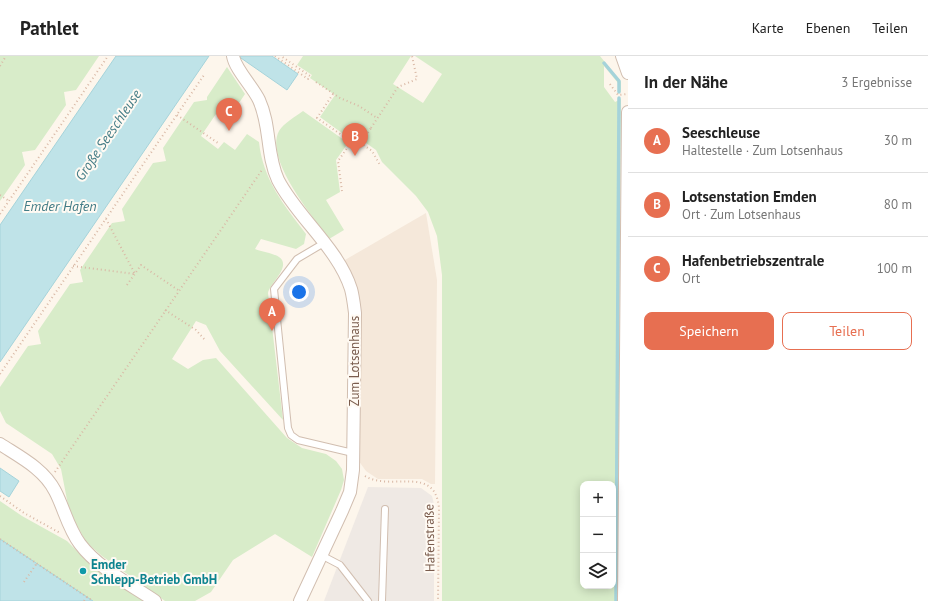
<!DOCTYPE html>
<html lang="de">
<meta charset="utf-8">
<style>
body{margin:0;font-family:"PT Sans",sans-serif;background:#f6f6f6;color:#222}
.controls{position:absolute;right:12px;bottom:12px;display:grid;overflow:hidden;border-radius:8px;box-shadow:0 2px 10px #0003}
.controls button{width:36px;height:36px;display:grid;place-items:center;padding:0;border:0;border-bottom:1px solid #e0e0e0;background:#fff;color:#222;font:20px sans-serif}
.you{position:absolute;left:299px;top:236px;width:14px;height:14px;margin:-10px;border:3px solid #fff;border-radius:50%;background:#1a73e8;box-shadow:0 0 0 6px #1a73e833}
.badge{display:grid;place-items:center;width:26px;height:26px;border-radius:50%;background:#e76f51;color:#fff;font-size:13px;font-weight:700}
.pin{position:absolute;translate:-50% -33px;filter:drop-shadow(0 1px 2px #0008)}
.pin::after{content:'';position:absolute;top:21px;width:14px;height:12px;background:inherit;clip-path:polygon(0 0,100% 0,50% 100%)}
.list{margin:0;padding:0;list-style:none}
h2{display:flex;justify-content:space-between;align-items:center;height:52px;margin:0;padding:0 16px;font-size:17px}
h2 small{font-size:13px;font-weight:400;color:#767676}
.list li{display:grid;grid-template-columns:26px 1fr auto;gap:12px;align-items:center;box-sizing:border-box;height:64px;padding:0 16px;border-top:1px solid #e0e0e0}
.list b{display:block;font-size:15px;white-space:nowrap}
.list p{margin:0;font-size:13px;white-space:nowrap;color:#767676}
.list em{font-size:13px;font-style:normal;color:#767676}
.actions{display:flex;gap:8px;padding:12px 16px}
.actions a{flex:1;padding:9px 0;border:1px solid #e76f51;border-radius:8px;text-align:center;font-size:14px;color:#e76f51}
.actions .main{background:#e76f51;color:#fff}
.icon{flex:none;width:22px;height:22px;fill:none;stroke:currentColor;stroke-width:2;stroke-linecap:round;stroke-linejoin:round}
.map{position:relative;flex:none;width:628px;height:545px;overflow:hidden}
header{display:flex;align-items:center;gap:24px;box-sizing:border-box;height:56px;padding:0 20px;background:#fff;border-bottom:1px solid #e0e0e0}
header strong{font-size:19px}
nav{display:flex;gap:22px;margin-inline-start:auto;font-size:14px}
main{display:flex}
aside{flex:1;background:#fff}
.map>svg:first-child{display:block}
.residential{fill:#f5e8da}
.industrial{fill:#efe9e4}
.green{fill:#d8ecc9;fill-rule:evenodd}
.water{fill:#bfe3e8;stroke:#a5d3da}
.lines{fill:none;stroke-linecap:round;stroke-linejoin:round}
.stream{stroke:#a5d3da;stroke-width:3.5}
.service-casing{stroke:#d1beb0;stroke-width:8}
.minor-casing{stroke:#d1beb0;stroke-width:14}
.path{stroke:#d9b8a5;stroke-width:2;stroke-dasharray:1 3;stroke-linecap:butt}
.service{stroke:#fff;stroke-width:6}
.minor{stroke:#fff;stroke-width:12}
.path-bridge{stroke:#d9b8a5;stroke-width:2;stroke-dasharray:1 3;stroke-linecap:butt}
.culture-dot{fill:#0f9aa8;stroke:#fffaf3;stroke-width:1.5}
.labels{text-anchor:middle;stroke-width:4;stroke-linejoin:round;paint-order:stroke}
.street-label{font-size:13px;fill:#7a5c4d;stroke:#fffaf3}
.culture-label{font-size:13px;font-weight:bold;fill:#0d838f;stroke:#fffaf3;text-anchor:start}
.water-label{font-size:14px;font-style:italic;fill:#437c86;stroke:#fffaf3}
</style>
<header>
<strong>Pathlet</strong>
<nav><a>Karte</a><a>Ebenen</a><a>Teilen</a></nav>
</header>
<main>
<div class="map">
<svg width="628" height="545" viewBox="0 0 628 545">
<rect width="100%" height="100%" fill="#fdf6ec"/>
<path class="residential" d="M 426,157 L 437,224 L 435,428 L 431,428 L 422,423 L 378,423 L 366,415 L 353,397 L 355,257 L 338,208 Z"/>
<path class="industrial" d="M 368,431 L 421,432 L 432,440 L 434,448 L 434,545 L 324,545 Z"/>
<path class="green" d="M 0,0 L 99,0 L 76,34 L 64,36 L 66,49 L 35,94 L 22,96 L 25,109 L 0,145 Z
M 303,0 L 411,0 L 393,28 L 423,47 L 442,18 L 415,0 L 600,0 L 621,26 L 621,36 L 618,36 L 618,27 L 604,10 L 604,31 L 615,46 L 621,43 L 617,545 L 442,545 L 442,219 L 437,180 L 428,156 L 416,140 L 382,106 L 376,94 L 353,78 L 346,80 L 320,61 L 335,39 L 310,22 L 312,19 L 297,9 ZM 583,428 L 613,428 L 613,530 L 583,530 Z
M 227,11 L 245,38 L 229,62 L 223,57 L 220,60 L 216,58 L 201,80 L 218,93 L 224,86 L 235,94 L 247,78 L 259,86 C 263,124 284,149 306,178 L 304,188 L 296,193 L 261,183 L 255,193 C 262,196 273,197 279,201 C 292,210 270,227 268,237 L 283,364 L 220,295 L 206,269 L 196,265 L 172,303 L 188,313 L 203,304 L 216,302 L 287,382 L 302,392 L 326,398 L 336,405 L 342,413 L 344,424 L 341,434 L 312,501 L 275,478 L 233,504 L 211,536 L 195,545 L 165,545 L 102,500 L 86,486 L 75,466 L 68,449 L 61,413 L 52,398 L 6,367 L 0,355 L 0,331 L 28,290 L 41,288 L 38,275 L 70,228 L 83,226 L 80,214 L 112,167 L 125,165 L 122,153 L 153,107 L 166,105 L 163,92 L 194,46 L 207,44 L 207,41 Z
M 303,55 L 344,84 L 346,90 L 336,104 L 340,136 L 326,144 L 344,174 L 329,183 C 313,161 264,103 279,75 C 284,67 295,61 303,55 Z
M 0,445 L 22,460 L 67,485 L 85,503 L 144,545 L 92,545 L 0,483 Z"/>
<path class="water" d="M 116,0 L 209,0 L 0,306 L 0,169 Z
M 238,0 L 272,0 L 298,18 L 287,34 Z
M 0,412 L 19,425 L 9,441 L 0,435 Z
M 0,483 L 93,545 L 0,545 Z"/>
<g class="lines">
<path class="stream" d="M 604,7 L 619,25 L 619,36
M 616,545 L 619,42"/>
<g class="service-casing">
<path id="service" d="M 324,187 L 297,203 L 274,233 L 288,372 L 291,379 L 298,384 L 353,397
M 321,499 L 340,509 L 368,545
M 382,545 L 385,453"/>
</g>
<g class="minor-casing">
<path id="minor" d="M 233,0 C 235,13 253,31 259,44 C 271,70 266,98 278,124 C 297,161 338,192 351,233 C 353,240 354,249 355,257 L 353,414 L 350,436 L 342,455 L 300,545
M 622,0 L 628,17
M 0,388 C 20,401 44,413 55,435 C 64,452 68,472 80,488 C 98,512 130,528 155,545
M 624,545 L 628,56"/>
</g>
<path class="path" d="M 275,0 L 308,23 L 310,20 L 281,0
M 0,10 L 6,0
M 316,26 L 340,42 L 359,50 L 377,62
M 610,28 L 618,39 L 628,38
M 333,38 L 317,62 L 346,82 L 354,82 L 372,95 L 380,109
M 177,59 L 218,87
M 371,72 L 398,31 L 417,23 L 412,0
M 342,135 L 338,105 L 350,88 L 350,82
M 0,139 L 9,145
M 0,158 L 108,0
M 73,210 L 135,218 L 106,163
M 127,229 L 141,209 L 178,234
M 165,254 L 196,274 L 205,284
M 0,318 L 204,19
M 55,416 L 262,114
M 365,420 C 391,436 435,408 439,452 L 438,545
M 0,440 L 24,457 L 60,477
M 0,483 L 93,545
M 24,526 L 37,507
M 84,545 L 87,541"/>
<use href="#service" class="service"/>
<use href="#minor" class="minor"/>
<path class="path-bridge" d="M 359,90 L 371,72"/>
</g>
<circle class="culture-dot" cx="83" cy="515" r="4"/>
<g class="labels">
<g class="street-label">
<text transform="translate(354 305) rotate(-90)" y="5">Zum Lotsenhaus</text>
<text transform="translate(429 482) rotate(-91)" y="5">Hafenstraße</text>
</g>
<g class="culture-label">
<text x="91" y="513">Emder<tspan x="91" dy="15">Schlepp-Betrieb GmbH</tspan></text>
</g>
<g class="water-label">
<text transform="translate(108 79) rotate(-56)" y="5">Große Seeschleuse</text>
<text x="60" y="155">Emder Hafen</text>
</g>
</g>
</svg>
<div class="controls">
<button>+</button>
<button>−</button>
<button><svg class="icon" aria-label="layers" viewBox="0 0 24 24"><path d="M12 4l9 5-9 5-9-5zM3 14l9 5 9-5"/></svg></button>
</div>
<div class="you"></div>
<div class="pin badge" style="left:272px;top:275px">A</div>
<div class="pin badge" style="left:355px;top:100px">B</div>
<div class="pin badge" style="left:229px;top:75px">C</div>
</div>
<aside>
<h2>In der Nähe<small>3 Ergebnisse</small></h2>
<ul class="list">
<li><span class="badge">A</span><div><b>Seeschleuse</b><p>Haltestelle · Zum Lotsenhaus</p></div><em>30 m</em></li>
<li><span class="badge">B</span><div><b>Lotsenstation Emden</b><p>Ort · Zum Lotsenhaus</p></div><em>80 m</em></li>
<li><span class="badge">C</span><div><b>Hafenbetriebszentrale</b><p>Ort</p></div><em>100 m</em></li>
</ul>
<div class="actions"><a class="main">Speichern</a><a>Teilen</a></div>
</aside>
</main>
